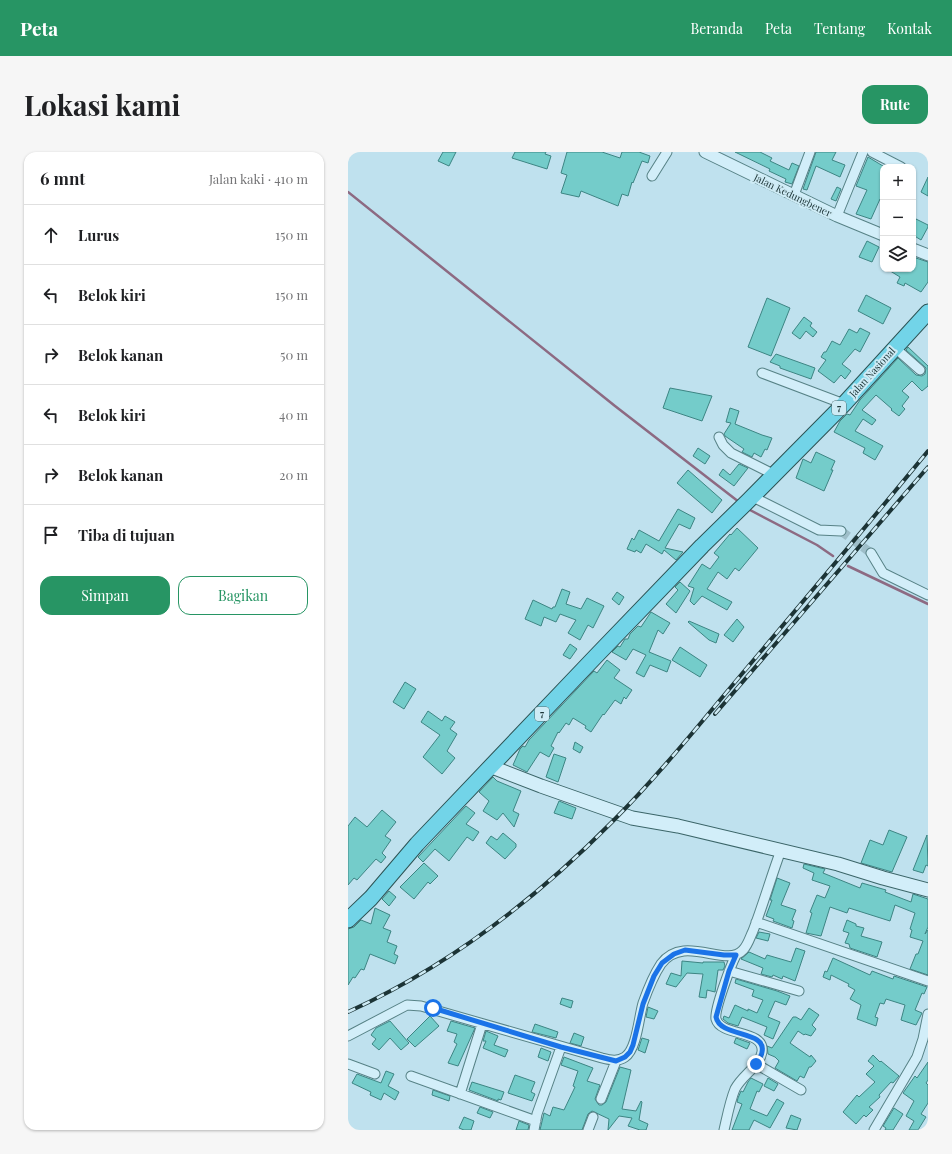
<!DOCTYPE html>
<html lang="id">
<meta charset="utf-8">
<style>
body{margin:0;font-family:"Playfair Display",serif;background:#f6f6f6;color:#202124}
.controls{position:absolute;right:12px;top:12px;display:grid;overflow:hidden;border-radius:8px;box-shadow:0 1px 3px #0004}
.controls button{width:36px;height:36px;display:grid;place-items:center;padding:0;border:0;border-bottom:1px solid #e0e0e0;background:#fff;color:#202124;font:20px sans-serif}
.stop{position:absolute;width:12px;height:12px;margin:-9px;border:3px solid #1a73e8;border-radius:50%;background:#fff}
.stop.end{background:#1a73e8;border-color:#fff;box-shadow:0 1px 4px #0008}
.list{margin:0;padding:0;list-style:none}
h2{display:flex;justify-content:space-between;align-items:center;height:52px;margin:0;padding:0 16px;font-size:17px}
h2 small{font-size:13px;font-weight:400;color:#757577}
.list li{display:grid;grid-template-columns:26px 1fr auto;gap:12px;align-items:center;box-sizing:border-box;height:60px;padding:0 16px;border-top:1px solid #e0e0e0}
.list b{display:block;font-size:15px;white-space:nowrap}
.list em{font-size:13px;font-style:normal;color:#757577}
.actions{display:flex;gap:8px;padding:12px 16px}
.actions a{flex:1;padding:9px 0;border:1px solid #279564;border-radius:12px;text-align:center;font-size:14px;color:#279564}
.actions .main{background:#279564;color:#fff}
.icon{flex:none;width:22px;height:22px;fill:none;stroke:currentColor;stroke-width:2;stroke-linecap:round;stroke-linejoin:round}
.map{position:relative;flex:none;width:580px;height:978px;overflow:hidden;border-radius:12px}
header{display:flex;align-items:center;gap:24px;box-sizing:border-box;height:56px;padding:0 20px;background:#279564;color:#fff}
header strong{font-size:19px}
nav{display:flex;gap:22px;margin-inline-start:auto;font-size:14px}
.intro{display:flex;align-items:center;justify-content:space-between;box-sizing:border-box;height:96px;padding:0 24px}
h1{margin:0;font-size:28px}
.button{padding:10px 18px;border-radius:12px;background:#279564;color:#fff;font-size:14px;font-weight:700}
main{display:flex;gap:24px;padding:0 24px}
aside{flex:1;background:#fff;border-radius:12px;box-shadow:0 1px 3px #0004}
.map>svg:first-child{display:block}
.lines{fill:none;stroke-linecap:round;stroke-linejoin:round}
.stream{stroke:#8d6a82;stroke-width:2.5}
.building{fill:#74ccca;stroke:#3d8583}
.minor-tunnel{stroke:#9ebec9;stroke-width:9;stroke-dasharray:9 4.5;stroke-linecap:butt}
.minor-casing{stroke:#578286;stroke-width:11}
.tertiary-casing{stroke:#578286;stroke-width:13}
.secondary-casing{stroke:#3b6568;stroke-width:15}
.trunk-casing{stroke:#2c5354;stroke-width:17}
.minor{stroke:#d2eef9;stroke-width:9}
.tertiary{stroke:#d2eef9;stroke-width:11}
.secondary{stroke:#d2eef9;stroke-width:13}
.trunk{stroke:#72d4e8;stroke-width:15}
.rail-casing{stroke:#1c3436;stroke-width:4}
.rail{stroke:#ceebf5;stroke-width:2.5;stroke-dasharray:8;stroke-linecap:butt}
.route{stroke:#1a73e8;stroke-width:5}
.labels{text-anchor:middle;stroke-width:4;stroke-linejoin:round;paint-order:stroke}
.shield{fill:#ceebf5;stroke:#516b6f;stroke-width:1}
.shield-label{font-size:9px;font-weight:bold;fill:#1c3436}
.street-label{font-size:10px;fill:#1c3436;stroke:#ceebf5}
</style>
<header>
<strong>Peta</strong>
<nav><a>Beranda</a><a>Peta</a><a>Tentang</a><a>Kontak</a></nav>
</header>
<div class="intro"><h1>Lokasi kami</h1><a class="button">Rute</a></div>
<main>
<aside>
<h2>6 mnt<small>Jalan kaki · 410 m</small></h2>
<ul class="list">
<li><svg class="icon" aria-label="ahead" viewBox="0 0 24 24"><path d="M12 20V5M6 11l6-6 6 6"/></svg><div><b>Lurus</b></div><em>150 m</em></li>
<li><svg class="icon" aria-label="left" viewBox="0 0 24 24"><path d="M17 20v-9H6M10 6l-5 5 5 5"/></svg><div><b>Belok kiri</b></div><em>150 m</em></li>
<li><svg class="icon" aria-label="right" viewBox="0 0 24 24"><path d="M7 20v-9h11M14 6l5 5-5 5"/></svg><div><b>Belok kanan</b></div><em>50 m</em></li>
<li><svg class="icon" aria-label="left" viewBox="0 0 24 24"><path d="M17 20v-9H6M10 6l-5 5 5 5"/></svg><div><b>Belok kiri</b></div><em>40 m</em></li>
<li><svg class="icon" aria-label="right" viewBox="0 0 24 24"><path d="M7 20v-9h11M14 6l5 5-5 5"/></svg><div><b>Belok kanan</b></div><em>20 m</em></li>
<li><svg class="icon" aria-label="arrive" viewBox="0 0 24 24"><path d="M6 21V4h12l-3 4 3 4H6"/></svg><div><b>Tiba di tujuan</b></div></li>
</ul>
<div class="actions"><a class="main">Simpan</a><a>Bagikan</a></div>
</aside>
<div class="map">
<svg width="580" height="978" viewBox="0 0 580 978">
<rect width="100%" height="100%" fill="#bfe1ee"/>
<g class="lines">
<path class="stream" d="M 0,40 L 267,254 L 391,350
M 400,357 L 469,393 L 485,404
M 500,414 L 580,452"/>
</g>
<path class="building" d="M 95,0 L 108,0 L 101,14 L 90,9 Z
M 167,0 L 198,0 L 197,2 L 203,4 L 199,17 L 164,6 Z
M 219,0 L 254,0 L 272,6 L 274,0 L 291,0 L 302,4 L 300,11 L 294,9 L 285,31 L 284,30 L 280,44 L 274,42 L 270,54 L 233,39 L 231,45 L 213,41 L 219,23 L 213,21 Z
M 387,0 L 412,0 L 424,6 L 422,9 L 441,18 L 444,11 L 451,14 L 444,32 L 437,30 L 438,27 L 421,19 L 422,17 Z
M 468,0 L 488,0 L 484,8 L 497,13 L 492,25 L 468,14 L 459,38 L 455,37 Z
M 520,5 L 535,14 L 535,48 L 532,47 L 523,67 L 508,62 L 519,38 L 508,34 Z
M 580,25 L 580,44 L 573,40 Z
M 489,35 L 493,37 L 488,49 L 483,47 Z
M 565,67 L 568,68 L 568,67 L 580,73 L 580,75 L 573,88 L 565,83 Z
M 519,89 L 531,95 L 524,110 L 511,105 Z
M 565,105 L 580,110 L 580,130 L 573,140 L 557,131 L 556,134 L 549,131 L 552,125 L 539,117 L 565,117 Z
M 518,143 L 543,156 L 535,172 L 510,159 Z
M 419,146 L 442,156 L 423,204 L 400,195 Z
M 456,165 L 464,171 L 462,174 L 469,180 L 465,185 L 458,179 L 452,187 L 444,181 Z
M 512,176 L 522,181 L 512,200 L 507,197 L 494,212 L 503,219 L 497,227 L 493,223 L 486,231 L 470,219 L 478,208 L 473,205 L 476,200 L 478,200 L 484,189 L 492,193 L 501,177 L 509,181 Z
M 560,195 L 580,214 L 580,234 L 574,239 L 564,229 L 554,239 L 561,245 L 554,254 L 557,257 L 551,264 L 543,258 L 544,257 L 528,243 L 514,258 L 528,268 L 524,273 L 515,267 L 507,279 L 535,294 L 527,308 L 515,301 L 517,296 L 486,280 L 492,269 L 499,262 L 502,263 L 512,248 L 550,206 L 568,223 L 574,224 L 577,222 L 578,216 L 558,198 Z
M 428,202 L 467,216 L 463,227 L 432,216 L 432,214 L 422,210 Z
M 322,236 L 364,244 L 354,269 L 315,256 Z
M 382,256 L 391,259 L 387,272 L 414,283 L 424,286 L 419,298 L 417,297 L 413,305 L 406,301 L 404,305 L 394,300 L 396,297 L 377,284 L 376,282 L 383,271 L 378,270 Z
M 350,296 L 362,304 L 357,312 L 345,304 Z
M 468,300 L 487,309 L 483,318 L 485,318 L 476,339 L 448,326 L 455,307 L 463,311 Z
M 391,312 L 400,316 L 386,334 L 371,323 L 375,317 L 382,323 Z
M 340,318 L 374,348 L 364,361 L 329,331 Z
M 330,357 L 347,366 L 342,377 L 331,372 L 317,396 L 335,400 L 328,408 L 316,398 L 314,402 L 298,392 L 293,401 L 288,398 L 287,400 L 279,397 L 284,386 L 286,388 L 291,378 L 311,389 Z
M 389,376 L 410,396 L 391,419 L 387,416 L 379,427 L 370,420 L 359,437 L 384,450 L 379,458 L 354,444 L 346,453 L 342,449 L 346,436 L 340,434 L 354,412 L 362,417 L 371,405 L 366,401 L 382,382 L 383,383 Z
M 332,430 L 342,439 L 328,461 L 318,452 L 330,438 L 327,435 Z
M 214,437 L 222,440 L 218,452 L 233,457 L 239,446 L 256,454 L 245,476 L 240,473 L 232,488 L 220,481 L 228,468 L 212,462 L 208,470 L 196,465 L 193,474 L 177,467 L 185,448 L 204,457 L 205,455 L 207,455 Z
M 269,440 L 276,445 L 271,453 L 264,447 Z
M 303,460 L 322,471 L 315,482 L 310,478 L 301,500 L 323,509 L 319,520 L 302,513 L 296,525 L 288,521 L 298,503 L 285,497 L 278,508 L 264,500 L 270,494 L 272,495 L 277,487 L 280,487 L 282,482 L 290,474 L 293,475 Z
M 389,467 L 396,475 L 385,490 L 376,483 Z
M 341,469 L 371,482 L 368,491 L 361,488 L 340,470 Z
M 222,492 L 229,497 L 222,507 L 215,503 Z
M 332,495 L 359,513 L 352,525 L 324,508 Z
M 259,508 L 272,518 L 266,526 L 284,538 L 278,547 L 276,545 L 273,552 L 267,548 L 256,563 L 255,562 L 243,580 L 237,576 L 238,574 L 225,566 L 221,573 L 218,571 L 211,581 L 210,580 L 203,594 L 206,596 L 201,605 L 192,600 L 179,620 L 165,613 L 172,597 L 175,594 L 177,595 L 181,588 L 246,519 L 249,521 Z
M 57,530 L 68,537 L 56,557 L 45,550 Z
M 80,559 L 94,569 L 97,564 L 107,570 L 102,577 L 109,582 L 99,599 L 107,606 L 94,622 L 75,605 L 92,583 L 73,570 Z
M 227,590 L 235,595 L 232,601 L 225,597 Z
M 206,602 L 218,606 L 210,630 L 198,625 Z
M 145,625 L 149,629 L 173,639 L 165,659 L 171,662 L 166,675 L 155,661 L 149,668 L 135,659 L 141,649 L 131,640 Z
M 211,649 L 228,656 L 224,667 L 206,661 Z
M 118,654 L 127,661 L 118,672 L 131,680 L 125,689 L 119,685 L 101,709 L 87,697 L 75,710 L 70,705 Z
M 34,658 L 48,670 L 37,684 L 43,688 L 34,701 L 38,705 L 33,711 L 28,707 L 9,728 L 6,726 L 0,733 L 0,674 L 7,665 L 19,675 Z
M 541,678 L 559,685 L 544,720 L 513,711 L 522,688 L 535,693 Z
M 155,681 L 168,692 L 168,695 L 157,707 L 138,691 L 143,684 L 149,688 Z
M 579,683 L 580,714 L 578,713 L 575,721 L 565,718 Z
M 76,711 L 90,724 L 82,732 L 80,730 L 66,747 L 52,735 Z
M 456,712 L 477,717 L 475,721 L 512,736 L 514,731 L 538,738 L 537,740 L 563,750 L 565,742 L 580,747 L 580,775 L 577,782 L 580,778 L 580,823 L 562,817 L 568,802 L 570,802 L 575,789 L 562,785 L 564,778 L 562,777 L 567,761 L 547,753 L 542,769 L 501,756 L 499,761 L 482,755 L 473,784 L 458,781 L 464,761 L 462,760 L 469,743 L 477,746 L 482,734 L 464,728 L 466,721 L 455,716 Z
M 429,726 L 442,731 L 433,753 L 448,758 L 444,768 L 446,769 L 444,776 L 425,769 L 426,767 L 418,764 L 424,748 L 422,748 Z
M 41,739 L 48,745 L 41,754 L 34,747 Z
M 27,756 L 42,763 L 35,776 L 43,779 L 39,790 L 49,794 L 46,802 L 50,804 L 47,812 L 22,802 L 16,818 L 13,817 L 7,826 L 5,825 L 0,833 L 0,777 L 6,775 L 13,768 L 23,772 Z
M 499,768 L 508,772 L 508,774 L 516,776 L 513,784 L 534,790 L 529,805 L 502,796 L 501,792 L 497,791 L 501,781 L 495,779 Z
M 411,780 L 422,782 L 420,789 L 408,786 Z
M 448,796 L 457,799 L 447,829 L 435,824 L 434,827 L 425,823 L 424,825 L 413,822 L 415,816 L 393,807 L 401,800 L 417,807 L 419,803 L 443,810 Z
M 485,806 L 522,823 L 524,819 L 545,827 L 546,824 L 579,835 L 576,842 L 574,841 L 567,858 L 574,861 L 568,873 L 553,868 L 557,853 L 538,847 L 536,852 L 532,851 L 527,865 L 530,866 L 528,874 L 509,867 L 513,853 L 502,847 L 507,838 L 500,834 L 501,832 L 483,823 L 482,828 L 475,825 L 477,819 L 479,820 Z
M 334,809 L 355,811 L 355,810 L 376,810 L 377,814 L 375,818 L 370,818 L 367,840 L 359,838 L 358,846 L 351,845 L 355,822 L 339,821 L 328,835 L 318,832 L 323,821 L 333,824 Z
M 388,827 L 429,839 L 442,844 L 438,853 L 427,849 L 420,865 L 432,870 L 425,887 L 416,883 L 419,875 L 394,865 L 390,874 L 380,871 L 375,867 L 376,864 L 381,866 L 387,853 L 400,859 L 400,857 L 409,861 L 415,848 L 404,844 L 406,838 L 387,831 Z
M 214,846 L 225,849 L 223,856 L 212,852 Z
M 300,855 L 310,859 L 306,867 L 298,865 Z
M 461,856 L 471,863 L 464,873 L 468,877 L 463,884 L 457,882 L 456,883 L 450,879 L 442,891 L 462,905 L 463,903 L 468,909 L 463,915 L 461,915 L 456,926 L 452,924 L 449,929 L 427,916 L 431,909 L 427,905 L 420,902 L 419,894 L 424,896 L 445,865 L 448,865 L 453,868 Z
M 82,864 L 91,874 L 67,895 L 59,887 Z
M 42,869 L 61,891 L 53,898 L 42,886 L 31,898 L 24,892 L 28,887 L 23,883 L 28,876 Z
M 103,869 L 127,876 L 110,914 L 100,911 L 109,892 L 106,890 L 109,882 L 99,879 Z
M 187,872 L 210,880 L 208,886 L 184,880 Z
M 138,879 L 150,884 L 146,893 L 160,898 L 157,905 L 135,896 L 138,889 L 135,889 Z
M 226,881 L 236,885 L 233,894 L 222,891 Z
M 294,886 L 301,888 L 297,901 L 290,898 Z
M 388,886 L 402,891 L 399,897 L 386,891 Z
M 193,896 L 203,900 L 200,909 L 190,905 Z
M 525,903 L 532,910 L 533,909 L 551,924 L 545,931 L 543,930 L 531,943 L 532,945 L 521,955 L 525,958 L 518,965 L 516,963 L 508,972 L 495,960 L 509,943 L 511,945 L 527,930 L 518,922 L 526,914 L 520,909 Z
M 216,905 L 245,916 L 239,929 L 252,933 L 247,947 L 251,953 L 254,953 L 258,950 L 272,915 L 283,918 L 274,957 L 288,959 L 293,949 L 294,950 L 291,968 L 300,972 L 298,978 L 292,978 L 280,974 L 284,966 L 271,964 L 260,978 L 261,967 L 244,959 L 240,962 L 234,978 L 192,978 L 196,961 L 202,964 L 205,955 L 216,958 L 227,935 L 225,934 L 230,919 L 213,913 Z
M 580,910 L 580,928 L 578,931 L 580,933 L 580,951 L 573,962 L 578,965 L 570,978 L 561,978 L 566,969 L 558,964 L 566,949 L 555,941 L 567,924 L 569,926 Z
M 38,919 L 46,922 L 40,934 L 51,940 L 47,948 L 36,941 L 33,948 L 22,943 L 23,940 L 4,931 L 9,922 L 33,931 Z
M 167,923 L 187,930 L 183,940 L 187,942 L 184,949 L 160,941 Z
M 403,926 L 415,932 L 411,940 L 409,939 L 402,957 L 419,964 L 429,947 L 436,951 L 422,976 L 406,968 L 401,978 L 384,978 L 394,952 L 389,950 L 390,946 L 393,939 L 395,940 L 400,930 Z
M 420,926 L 430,932 L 426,939 L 416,934 Z
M 124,930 L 156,940 L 153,948 L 150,947 L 150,949 L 121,938 Z
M 85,938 L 102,944 L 101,949 L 84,943 Z
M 132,955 L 145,960 L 142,966 L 129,961 Z
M 546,956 L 555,962 L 545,978 L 537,978 L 538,976 L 535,974 Z
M 443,963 L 453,967 L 449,978 L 438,976 Z
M 116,965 L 126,969 L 123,978 L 116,978 L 111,976 Z
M 171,969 L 181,973 L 180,978 L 168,978 Z"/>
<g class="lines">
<path class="minor-tunnel" d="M 493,379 L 523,401"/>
<g class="minor-casing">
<path id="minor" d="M 524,0 L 553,15
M 304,24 L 319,0
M 446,43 L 462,0
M 489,64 L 515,0
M 546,195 L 572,218
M 414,221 L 496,252
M 371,285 L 375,293 L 383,301 L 425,322
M 405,345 L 471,378 L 493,379
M 523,401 L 535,421 L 580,443
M 408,770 L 580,829
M 381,819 L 451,839
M 0,884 L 59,853 L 73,854 L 254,906 C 262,908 270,910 277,905 C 289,897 291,864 295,851 C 300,837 305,824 313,812 C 336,781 378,817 395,798 C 400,793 402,785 405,779 C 415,753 423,725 433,698
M 0,912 L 27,922
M 408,912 L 453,938
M 63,924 L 188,969
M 112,942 L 134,872
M 253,947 L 268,909
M 186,978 L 189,962 L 213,895
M 240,978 L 245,965
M 376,978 C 379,965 382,949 387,937 C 394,923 412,914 414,900 C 417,877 373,885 368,867 C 366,858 383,813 388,803
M 526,978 L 569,905 L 575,887 L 580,862"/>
</g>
<g class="tertiary-casing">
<path id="tertiary" d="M 357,0 L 489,64 L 535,83
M 565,97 L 580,103"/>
</g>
<g class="secondary-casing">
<path id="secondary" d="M 144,615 L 193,634 L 284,666 L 330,674 L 490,712 L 535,726 L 580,738"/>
</g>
<g class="trunk-casing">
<path id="trunk" d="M 0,768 L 23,746 L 69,692 L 248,504 L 354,394 L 400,349 L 496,252 L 580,160"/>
</g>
<use href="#minor" class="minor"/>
<use href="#tertiary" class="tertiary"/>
<use href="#secondary" class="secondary"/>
<use href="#trunk" class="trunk"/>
<g class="rail-casing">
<path id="rail" d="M 367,562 L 580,315
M 0,860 C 99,815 188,747 264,670 C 314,620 358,564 404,510 C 463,440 522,370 580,299"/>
</g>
<use href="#rail" class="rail"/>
</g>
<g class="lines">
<path class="route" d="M 85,856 L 213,895 L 268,909 L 277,905 L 282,900 L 285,893 L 295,852 L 306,824 L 314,811 L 326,802 L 337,798 L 376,803 L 388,803 L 381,819 L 368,865 C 372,886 419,878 414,900 C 414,904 410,908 408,912"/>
</g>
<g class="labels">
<g class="shield">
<rect x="484" y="249" width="14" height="14" rx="3"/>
<rect x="187" y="555" width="14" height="14" rx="3"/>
</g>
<g class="shield-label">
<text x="491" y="259">7</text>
<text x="194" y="565">7</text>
</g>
<g class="street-label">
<text transform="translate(445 43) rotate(26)" y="4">Jalan Kedungbener</text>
<text transform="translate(524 220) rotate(-48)" y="4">Jalan Nasional</text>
</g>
</g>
</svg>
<div class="controls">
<button>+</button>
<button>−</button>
<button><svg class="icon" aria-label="layers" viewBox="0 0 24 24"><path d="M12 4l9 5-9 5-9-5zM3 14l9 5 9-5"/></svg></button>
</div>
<div class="stop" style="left:85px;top:856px"></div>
<div class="stop end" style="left:408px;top:912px"></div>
</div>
</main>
